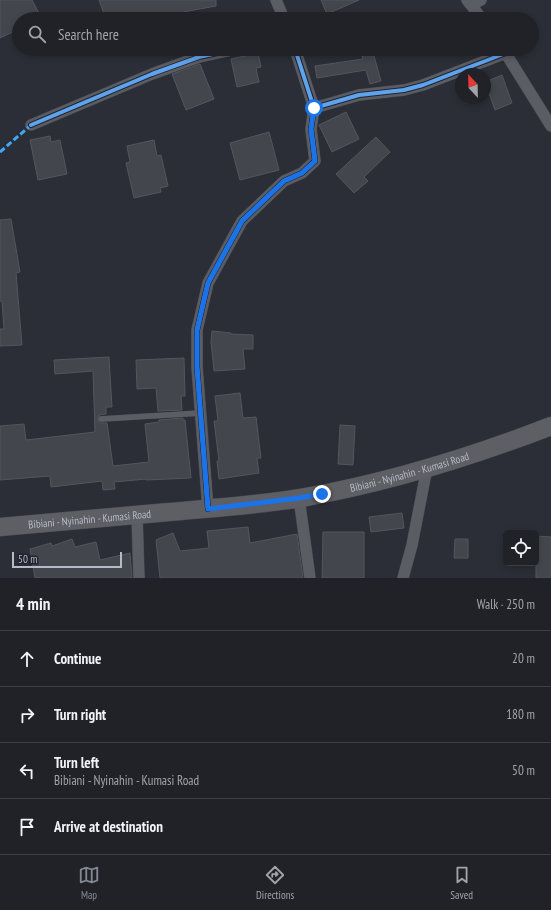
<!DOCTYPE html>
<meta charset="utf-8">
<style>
body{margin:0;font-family:"PT Sans Narrow",sans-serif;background:#282a30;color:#f1f3f6}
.controls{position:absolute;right:12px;bottom:12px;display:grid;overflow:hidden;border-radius:6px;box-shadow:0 2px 6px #0003}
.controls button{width:36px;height:36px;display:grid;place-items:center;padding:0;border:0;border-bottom:1px solid #3d3f45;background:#202228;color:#f1f3f6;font:20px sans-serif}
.compass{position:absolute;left:455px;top:68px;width:36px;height:36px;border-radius:50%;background:#202228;box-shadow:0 2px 6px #0003;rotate:338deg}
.scale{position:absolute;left:12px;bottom:10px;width:110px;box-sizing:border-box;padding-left:4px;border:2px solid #b6bac6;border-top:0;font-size:11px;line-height:14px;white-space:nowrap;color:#b6bac6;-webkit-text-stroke:3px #1f2430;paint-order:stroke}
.stop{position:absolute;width:12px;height:12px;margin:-9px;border:3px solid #1a73e8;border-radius:50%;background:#fff}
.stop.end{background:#1a73e8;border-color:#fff;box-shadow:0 1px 4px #0008}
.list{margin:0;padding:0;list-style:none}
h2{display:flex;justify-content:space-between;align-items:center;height:52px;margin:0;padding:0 16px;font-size:17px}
h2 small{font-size:13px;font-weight:400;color:#a2a4a8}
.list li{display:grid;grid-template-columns:26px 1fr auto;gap:12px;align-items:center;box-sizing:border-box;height:56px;padding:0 16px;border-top:1px solid #3d3f45}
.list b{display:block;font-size:15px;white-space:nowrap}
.list p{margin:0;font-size:13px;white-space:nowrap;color:#a2a4a8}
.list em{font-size:13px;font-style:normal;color:#a2a4a8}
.icon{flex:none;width:22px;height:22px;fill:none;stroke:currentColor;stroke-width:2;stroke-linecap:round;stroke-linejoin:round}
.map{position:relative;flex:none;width:551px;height:578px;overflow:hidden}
.search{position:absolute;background:#202228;box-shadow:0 2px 6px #0003;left:12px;right:12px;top:12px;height:44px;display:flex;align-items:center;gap:10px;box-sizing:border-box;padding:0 14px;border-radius:22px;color:#a2a4a8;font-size:15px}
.sheet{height:276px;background:#202228}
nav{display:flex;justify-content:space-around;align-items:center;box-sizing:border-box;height:56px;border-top:1px solid #3d3f45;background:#202228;font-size:11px;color:#a2a4a8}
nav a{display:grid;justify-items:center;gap:2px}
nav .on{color:#858994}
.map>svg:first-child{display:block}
.building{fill:#43464c;stroke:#53565d}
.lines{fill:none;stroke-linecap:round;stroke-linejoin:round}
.service-casing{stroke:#47494f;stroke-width:6}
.minor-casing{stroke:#47494f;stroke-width:12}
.primary-casing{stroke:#494b53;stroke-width:19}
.service{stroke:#5b5d64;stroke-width:5.5}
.minor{stroke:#5b5d64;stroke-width:11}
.primary{stroke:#5d5f65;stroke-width:18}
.quiet{stroke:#3fa9f5;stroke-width:3;stroke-dasharray:6 3;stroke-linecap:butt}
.cycleway-casing{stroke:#1f2430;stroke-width:6}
.cycleway{stroke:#60a3ed;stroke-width:4}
.route{stroke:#1a73e8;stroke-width:5}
.labels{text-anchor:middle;stroke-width:3;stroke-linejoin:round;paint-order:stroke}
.street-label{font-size:11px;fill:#b6bac6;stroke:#1f2430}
</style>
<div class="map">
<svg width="551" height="578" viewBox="0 0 551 578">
<rect width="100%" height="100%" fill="#2b2e36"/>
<path class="building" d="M 0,0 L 32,0 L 42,19 L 19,19 L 19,29 L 0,38 Z
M 99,0 L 216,0 L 216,6 L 183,12 L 185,19 L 106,19 Z
M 321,0 L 359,0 L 327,14 Z
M 372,49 L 381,81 L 370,84 L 366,70 L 317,78 L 315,66 L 363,59 L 361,52 Z
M 258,53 L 261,67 L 256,68 L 259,82 L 237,87 L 231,59 Z
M 200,64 L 214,99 L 186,110 L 172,74 Z
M 502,75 L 512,103 L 495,110 L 485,82 Z
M 346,112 L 359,139 L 332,152 L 319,125 Z
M 269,132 L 279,170 L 240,180 L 230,143 Z
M 50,136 L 51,142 L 60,140 L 67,174 L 38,180 L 30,140 Z
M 376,137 L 390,152 L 364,177 L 368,181 L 354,193 L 336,174 Z
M 154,140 L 157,156 L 161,155 L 168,186 L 160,188 L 161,192 L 134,198 L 126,163 L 130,162 L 127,146 Z
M 11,219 L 20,272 L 16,273 L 22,345 L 0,346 L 0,329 L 4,329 L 2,301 L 0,301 L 0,220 Z
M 212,331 L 231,333 L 231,334 L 253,335 L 253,349 L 243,349 L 245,369 L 214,371 L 211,342 Z
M 109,357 L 112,407 L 106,407 L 106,414 L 99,415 L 97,419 L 99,423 L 107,423 L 113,466 L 149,462 L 145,424 L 159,422 L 159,420 L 183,418 L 183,420 L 185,420 L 191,478 L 146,480 L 146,479 L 114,482 L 115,489 L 103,490 L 102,481 L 51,487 L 50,476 L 0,480 L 0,426 L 24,424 L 26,440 L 95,432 L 93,371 L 55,374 L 54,360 Z
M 184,358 L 185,396 L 181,396 L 182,410 L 158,411 L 156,388 L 137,389 L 136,360 Z
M 240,393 L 243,418 L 256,417 L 261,458 L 257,458 L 259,473 L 219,479 L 217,461 L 219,461 L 214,421 L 218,421 L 215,396 Z
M 340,425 L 355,426 L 353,465 L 338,464 Z
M 402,513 L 404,528 L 371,532 L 369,517 Z
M 248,527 L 250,543 L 297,534 L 303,578 L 160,578 L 156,540 L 173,533 L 180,551 L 209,548 L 207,531 Z
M 323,532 L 364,532 L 364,578 L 322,578 Z
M 536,536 L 551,537 L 551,578 L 536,578 Z
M 72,539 L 75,547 L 96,542 L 100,560 L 130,553 L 132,578 L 35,578 L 30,549 L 51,543 L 52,546 Z
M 455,539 L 468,539 L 468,558 L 454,558 Z"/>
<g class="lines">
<g class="service-casing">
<path id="service" d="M 101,419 L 201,413"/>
</g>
<g class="minor-casing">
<path id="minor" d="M 276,0 L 284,19
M 467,0 L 482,19
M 472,5 L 481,0
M 503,49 L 551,126
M 314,108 L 359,95 L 404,90 L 423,85 L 506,53
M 31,125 L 152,74 L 199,57 L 236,49
M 299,498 L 310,578
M 208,509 L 197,367 L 197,330 L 208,283 L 242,221 L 284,181 L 302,173 L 315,161 L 311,129 L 314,108 L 295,49
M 137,515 L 139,578
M 403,578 L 412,545 L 427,468"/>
</g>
<g class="primary-casing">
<g id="primary">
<path id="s1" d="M 0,527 C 56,522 113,517 169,512 C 213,508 258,505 301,498 C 386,483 471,457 551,426"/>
</g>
</g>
<use href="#service" class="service"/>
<use href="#minor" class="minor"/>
<use href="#primary" class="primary"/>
<path class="quiet" d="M 0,152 L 31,125"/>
<g class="cycleway-casing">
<path id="cycleway" d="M 314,108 L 359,95 L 404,90 L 423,85 L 506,53
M 31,125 L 152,74 L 199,57 L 236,49
M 208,509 L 197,367 L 197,330 L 208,283 L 242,221 L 284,181 L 302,173 L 315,161 L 311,129 L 314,108 L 295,49"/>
</g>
<use href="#cycleway" class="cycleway"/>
</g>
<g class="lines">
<path class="route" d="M 314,108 L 311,129 L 315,161 L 302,173 L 284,181 L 242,221 L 208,283 L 197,330 L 197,367 L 208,509 L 299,498 L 322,494"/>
</g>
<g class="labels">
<g class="street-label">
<text dy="4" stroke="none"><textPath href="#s1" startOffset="414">Bibiani - Nyinahin - Kumasi Road</textPath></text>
<text dy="4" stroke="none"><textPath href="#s1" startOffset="90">Bibiani - Nyinahin - Kumasi Road</textPath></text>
</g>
</g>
</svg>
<div class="controls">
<button><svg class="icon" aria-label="locate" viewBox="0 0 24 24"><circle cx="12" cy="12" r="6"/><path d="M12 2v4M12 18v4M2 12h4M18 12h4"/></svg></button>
</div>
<svg class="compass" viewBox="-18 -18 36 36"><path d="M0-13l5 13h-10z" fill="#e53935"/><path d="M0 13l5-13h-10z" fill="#a2a4a8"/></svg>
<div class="scale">50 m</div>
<div class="stop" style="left:314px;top:108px"></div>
<div class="stop end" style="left:322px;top:494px"></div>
<div class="search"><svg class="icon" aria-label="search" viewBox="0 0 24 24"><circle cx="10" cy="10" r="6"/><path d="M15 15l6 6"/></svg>Search here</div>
</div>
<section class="sheet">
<h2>4 min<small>Walk · 250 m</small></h2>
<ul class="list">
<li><svg class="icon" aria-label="ahead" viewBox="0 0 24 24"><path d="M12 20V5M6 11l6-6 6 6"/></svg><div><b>Continue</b></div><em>20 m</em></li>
<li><svg class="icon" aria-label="right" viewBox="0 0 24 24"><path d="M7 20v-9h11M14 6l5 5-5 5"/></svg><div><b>Turn right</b></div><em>180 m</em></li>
<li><svg class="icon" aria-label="left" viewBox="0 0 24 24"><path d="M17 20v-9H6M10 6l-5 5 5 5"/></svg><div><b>Turn left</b><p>Bibiani - Nyinahin - Kumasi Road</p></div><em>50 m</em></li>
<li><svg class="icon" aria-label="arrive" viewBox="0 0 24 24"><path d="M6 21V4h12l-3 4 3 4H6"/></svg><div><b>Arrive at destination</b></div></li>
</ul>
</section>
<nav>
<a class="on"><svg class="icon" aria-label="map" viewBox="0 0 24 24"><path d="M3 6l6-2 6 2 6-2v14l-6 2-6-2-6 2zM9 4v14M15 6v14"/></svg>Map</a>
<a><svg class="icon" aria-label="directions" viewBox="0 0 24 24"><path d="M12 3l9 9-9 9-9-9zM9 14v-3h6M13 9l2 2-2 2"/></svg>Directions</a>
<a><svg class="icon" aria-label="saved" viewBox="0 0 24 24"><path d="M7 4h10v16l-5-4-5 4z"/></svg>Saved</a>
</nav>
